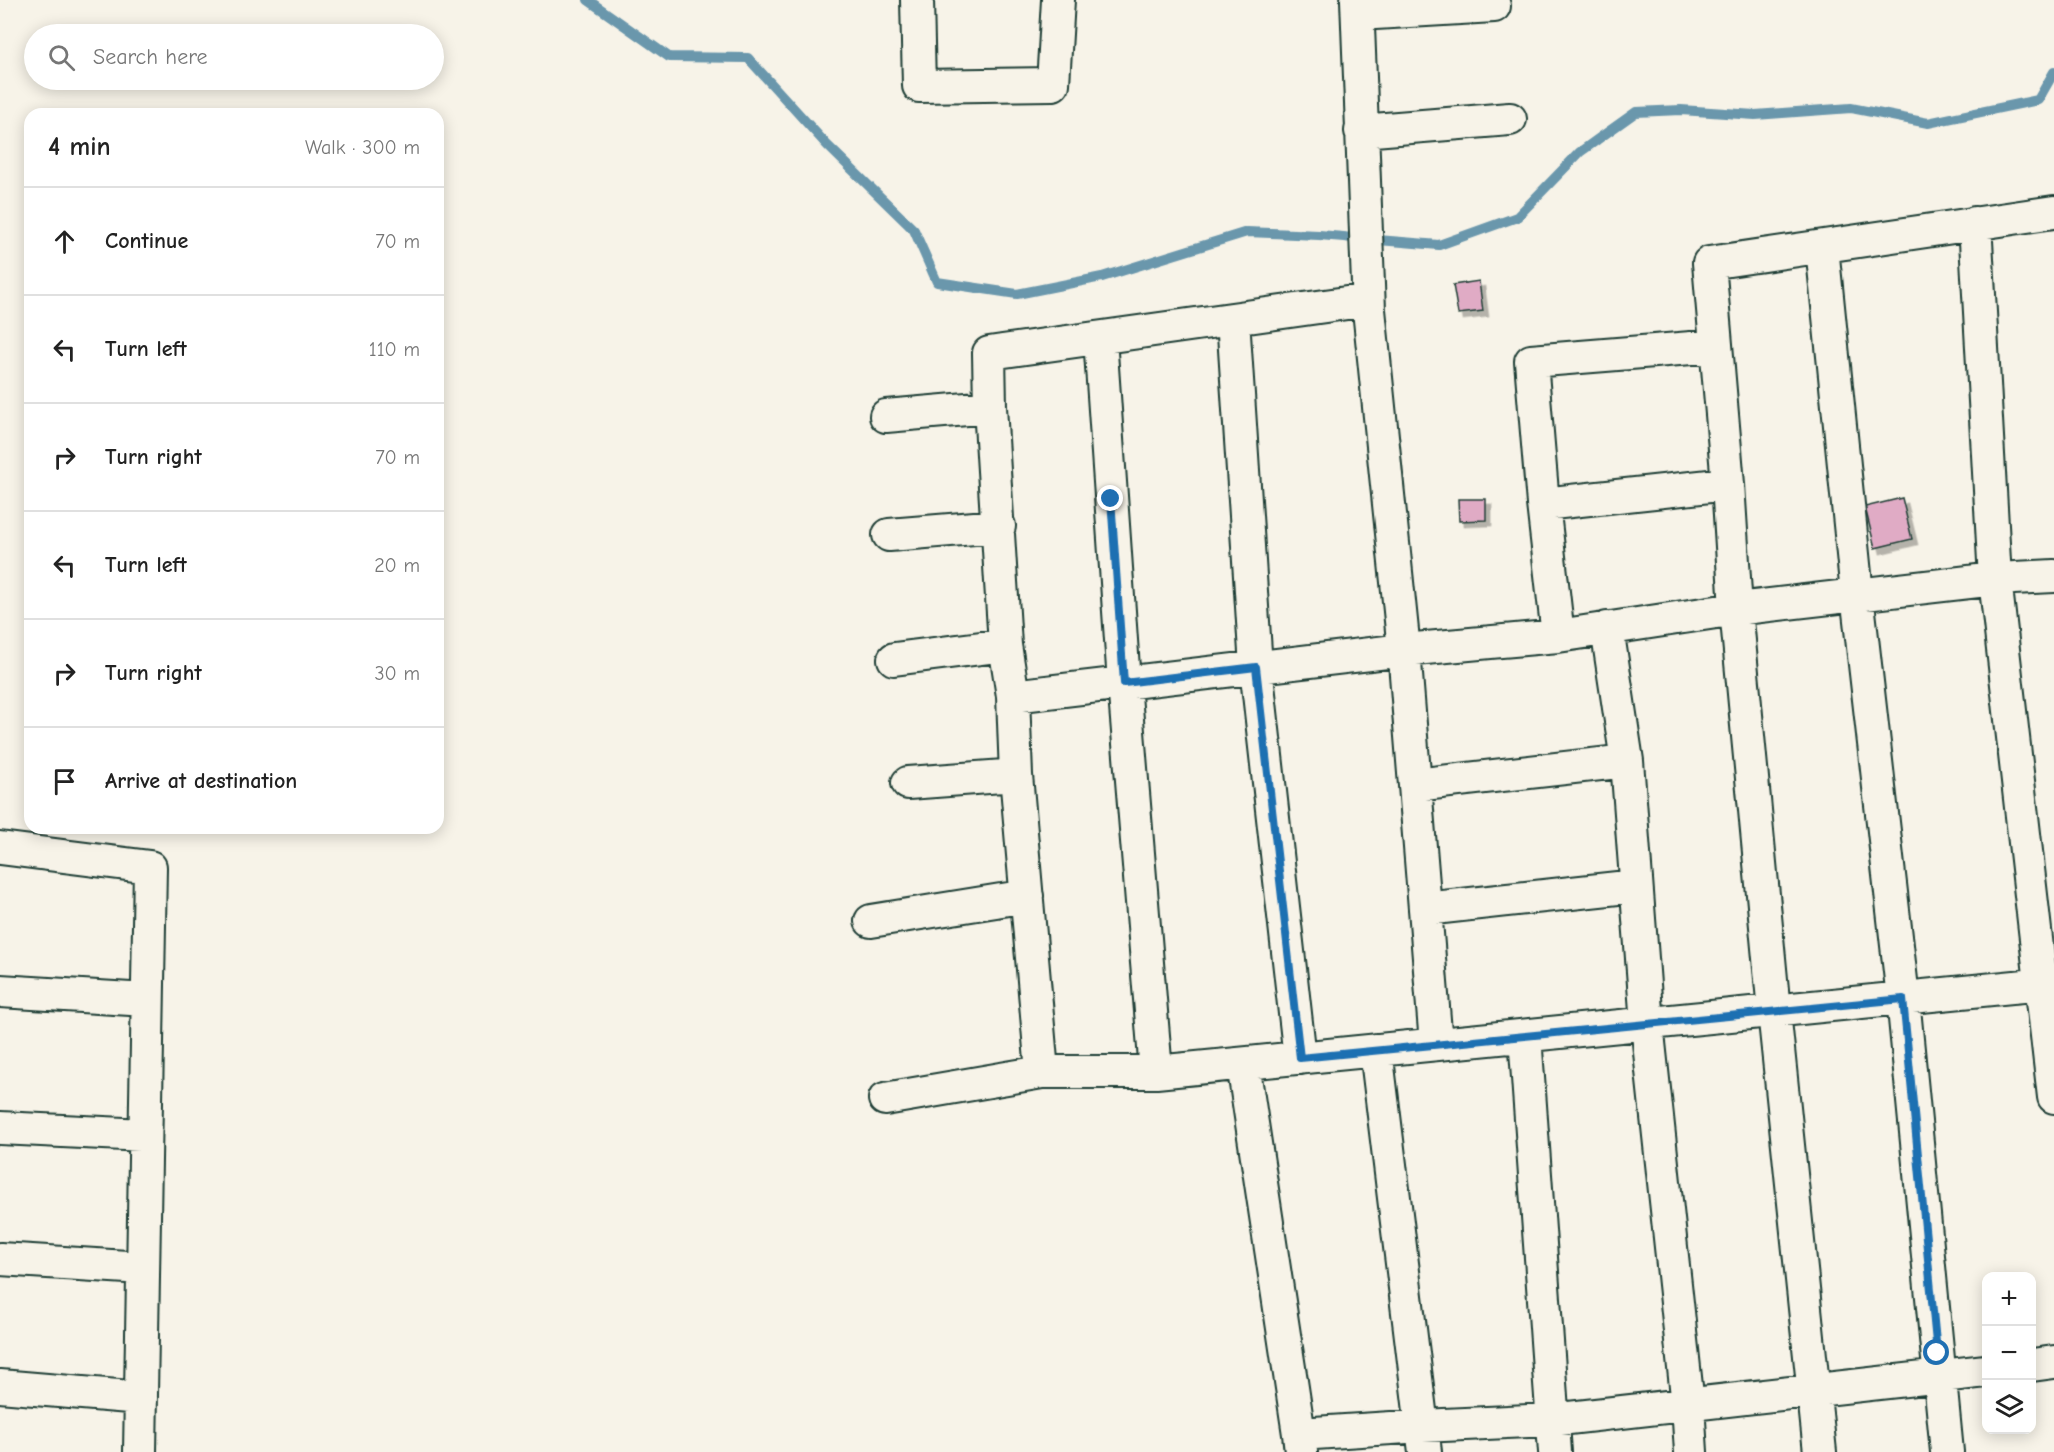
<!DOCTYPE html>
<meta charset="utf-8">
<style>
body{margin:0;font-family:"Comic Neue",sans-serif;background:#f2f2f2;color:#222}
.controls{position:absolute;right:18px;bottom:18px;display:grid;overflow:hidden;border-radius:12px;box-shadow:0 3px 15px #0003}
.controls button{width:54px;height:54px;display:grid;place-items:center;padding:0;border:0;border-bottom:2px solid #e0e0e0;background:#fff;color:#222;font:30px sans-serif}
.stop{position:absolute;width:18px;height:18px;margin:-14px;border:4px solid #1f6fb2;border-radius:50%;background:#fff}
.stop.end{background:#1f6fb2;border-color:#fff;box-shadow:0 2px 6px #0008}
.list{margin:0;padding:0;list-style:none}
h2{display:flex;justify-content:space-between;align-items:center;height:78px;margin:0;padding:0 24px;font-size:26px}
h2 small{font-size:20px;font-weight:400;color:#767676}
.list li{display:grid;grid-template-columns:39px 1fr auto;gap:18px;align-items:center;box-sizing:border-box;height:108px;padding:0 24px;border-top:2px solid #e0e0e0}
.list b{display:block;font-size:22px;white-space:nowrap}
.list em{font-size:20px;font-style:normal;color:#767676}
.icon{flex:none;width:33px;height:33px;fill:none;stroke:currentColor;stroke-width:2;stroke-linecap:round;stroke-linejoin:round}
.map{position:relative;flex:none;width:2054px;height:1452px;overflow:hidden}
.search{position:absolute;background:#fff;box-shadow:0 3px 15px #0003;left:24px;top:24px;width:420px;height:66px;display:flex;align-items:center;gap:15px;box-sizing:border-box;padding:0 21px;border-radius:33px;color:#767676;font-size:22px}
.panel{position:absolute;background:#fff;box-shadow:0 3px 15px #0003;left:24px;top:108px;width:420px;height:726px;border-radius:18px}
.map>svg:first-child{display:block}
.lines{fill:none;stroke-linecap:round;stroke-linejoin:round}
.stream{stroke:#6b97ac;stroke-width:10}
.building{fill:#e0abc5;stroke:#1f3d34;stroke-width:1.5;filter:url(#shadow)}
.minor-casing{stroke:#1f3d34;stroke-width:36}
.minor{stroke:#f7f3e8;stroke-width:32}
.route{stroke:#1f6fb2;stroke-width:8}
</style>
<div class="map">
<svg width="2054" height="1452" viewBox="0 0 2054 1452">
<defs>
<filter id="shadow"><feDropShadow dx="5.5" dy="5.5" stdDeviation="0" flood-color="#0004"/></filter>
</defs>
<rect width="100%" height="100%" fill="#f7f3e8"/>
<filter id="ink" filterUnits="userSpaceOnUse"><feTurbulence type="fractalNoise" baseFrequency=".0167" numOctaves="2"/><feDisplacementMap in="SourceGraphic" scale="12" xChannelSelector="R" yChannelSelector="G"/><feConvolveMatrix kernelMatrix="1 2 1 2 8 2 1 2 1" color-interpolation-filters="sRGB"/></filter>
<g filter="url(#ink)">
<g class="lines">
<path class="stream" d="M 588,0 L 669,57 L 748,58 L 827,145 L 914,230 L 937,282 L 1017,294 L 1102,277 L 1247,232 L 1319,235 L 1439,245 L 1517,217 L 1580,152 L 1636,112 L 1681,110 L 1755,115 L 1851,108 L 1928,123 L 2038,100 L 2054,72"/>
</g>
<path class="building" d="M 1479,281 L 1483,311 L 1458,314 L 1453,285 Z
M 1902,498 L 1912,539 L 1875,548 L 1865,507 Z
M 1458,499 L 1486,499 L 1486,520 L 1459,521 Z"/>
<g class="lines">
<g class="minor-casing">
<path id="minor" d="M 917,0 L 919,86 L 1053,84 L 1058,0
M 1357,0 L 1369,310
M 1358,14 L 1494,6
M 1361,131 L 1510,119
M 1975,223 L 1995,579 L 2054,1097
M 1822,247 L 1857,594 L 1903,998 L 1947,1452
M 1233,319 L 1256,667 L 1300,1058
M 1100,338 L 1124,683 L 1156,1072
M 886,416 L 990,407
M 1543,504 L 1728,484
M 889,535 L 999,526
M 1607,628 L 1627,761 L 1647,1024 L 1688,1405 L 1691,1452
M 1558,636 L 1543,504 L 1531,361 L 1716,346
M 894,659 L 1005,645
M 1013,696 L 1016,775 L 1042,1072
M 908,783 L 1016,775
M 1415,785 L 1627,761
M 0,848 L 150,867 L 140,1452
M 1425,909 L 1636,886
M 871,921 L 1027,896
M 0,991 L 147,1000
M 1525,1036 L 1555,1452
M 1436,1044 L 1404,650 L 1368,300 L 989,353 L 990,407 L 1005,645 L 1013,696 L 1404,650 L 1558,636 L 1736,609 L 1728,484 L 1709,263 L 2054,212
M 1376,1050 L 1425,1452
M 1243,1064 L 1299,1434
M 885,1099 L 1042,1072 L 1156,1072 L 2054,983
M 0,1128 L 145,1135
M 0,1259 L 143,1268
M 2032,1365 L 2054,1362
M 0,1386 L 141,1398
M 1301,1452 L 1299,1434 L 1422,1426 L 1551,1420 L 1986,1371
M 1820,1452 L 1774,1011 L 1736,609 L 1995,579 L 2054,576"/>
</g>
<use href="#minor" class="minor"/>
</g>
</g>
<g class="lines" filter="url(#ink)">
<path class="route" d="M 1111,499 L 1124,683 L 1256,667 L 1300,1058 L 1903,999 L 1937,1353"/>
</g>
</svg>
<div class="controls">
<button>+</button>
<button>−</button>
<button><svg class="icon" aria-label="layers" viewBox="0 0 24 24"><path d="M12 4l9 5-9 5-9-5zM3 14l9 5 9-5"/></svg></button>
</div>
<div class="stop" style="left:1937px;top:1353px"></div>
<div class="stop end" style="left:1111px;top:499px"></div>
<div class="search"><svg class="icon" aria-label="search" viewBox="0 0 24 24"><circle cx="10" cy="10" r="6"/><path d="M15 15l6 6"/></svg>Search here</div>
<section class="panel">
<h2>4 min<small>Walk · 300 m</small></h2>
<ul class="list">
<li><svg class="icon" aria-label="ahead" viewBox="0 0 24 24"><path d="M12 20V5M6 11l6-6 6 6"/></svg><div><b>Continue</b></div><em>70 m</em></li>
<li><svg class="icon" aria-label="left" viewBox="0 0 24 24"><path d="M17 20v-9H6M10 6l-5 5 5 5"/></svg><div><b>Turn left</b></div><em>110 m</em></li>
<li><svg class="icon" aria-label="right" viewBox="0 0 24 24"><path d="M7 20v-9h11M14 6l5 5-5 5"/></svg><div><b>Turn right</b></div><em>70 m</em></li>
<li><svg class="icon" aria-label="left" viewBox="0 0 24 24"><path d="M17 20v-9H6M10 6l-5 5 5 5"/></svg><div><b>Turn left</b></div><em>20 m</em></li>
<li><svg class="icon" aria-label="right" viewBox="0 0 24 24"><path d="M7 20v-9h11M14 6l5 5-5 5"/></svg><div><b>Turn right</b></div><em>30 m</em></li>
<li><svg class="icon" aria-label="arrive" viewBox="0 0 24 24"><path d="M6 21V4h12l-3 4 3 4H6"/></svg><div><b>Arrive at destination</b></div></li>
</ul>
</section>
</div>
